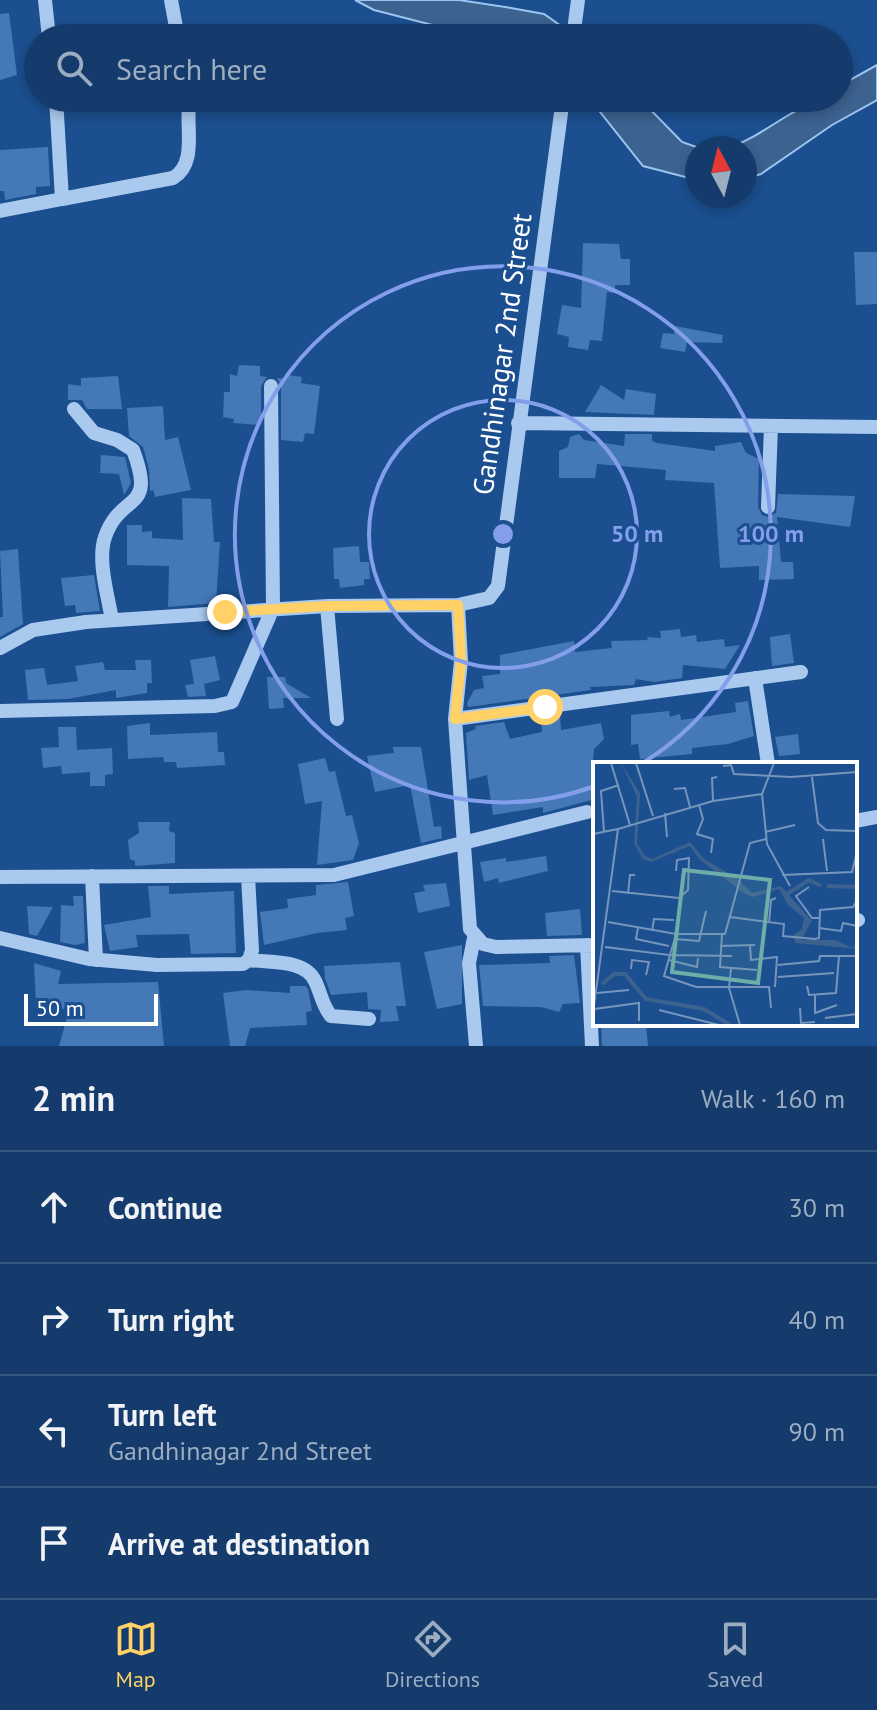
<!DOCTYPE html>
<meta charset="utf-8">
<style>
body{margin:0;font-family:"PT Sans",sans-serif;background:#1d4271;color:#f1f3f6}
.compass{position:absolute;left:685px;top:136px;width:72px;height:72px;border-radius:50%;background:#143b6b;box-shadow:0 4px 12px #0003;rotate:353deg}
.scale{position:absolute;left:24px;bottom:20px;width:134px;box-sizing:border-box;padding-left:8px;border:4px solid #fff;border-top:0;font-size:22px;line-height:28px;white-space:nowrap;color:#fff;-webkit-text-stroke:6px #1b4f8f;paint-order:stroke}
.stop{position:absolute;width:24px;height:24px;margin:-18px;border:6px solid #ffd166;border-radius:50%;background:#fff}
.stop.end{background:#ffd166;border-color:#fff;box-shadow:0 2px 8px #0008}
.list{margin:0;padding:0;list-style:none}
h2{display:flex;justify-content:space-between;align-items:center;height:104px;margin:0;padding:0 32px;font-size:34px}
h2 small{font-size:26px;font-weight:400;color:#9dadc1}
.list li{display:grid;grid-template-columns:52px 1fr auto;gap:24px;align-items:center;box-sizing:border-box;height:112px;padding:0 32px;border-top:2px solid #33557e}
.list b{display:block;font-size:30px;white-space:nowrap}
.list p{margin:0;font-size:26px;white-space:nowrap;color:#9dadc1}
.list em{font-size:26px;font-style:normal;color:#9dadc1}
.icon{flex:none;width:44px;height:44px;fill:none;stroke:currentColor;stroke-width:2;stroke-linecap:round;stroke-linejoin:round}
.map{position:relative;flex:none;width:877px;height:1046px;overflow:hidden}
.search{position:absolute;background:#143b6b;box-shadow:0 4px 12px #0003;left:24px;right:24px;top:24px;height:88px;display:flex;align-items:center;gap:20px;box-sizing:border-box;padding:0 28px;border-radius:44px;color:#9dadc1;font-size:30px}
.sheet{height:552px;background:#143b6b}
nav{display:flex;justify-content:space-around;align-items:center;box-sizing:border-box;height:112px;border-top:2px solid #33557e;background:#143b6b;font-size:22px;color:#9dadc1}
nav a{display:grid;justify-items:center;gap:4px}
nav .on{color:#ffd166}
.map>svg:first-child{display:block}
.water{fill:#3c6290;stroke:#9cc4f0;stroke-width:2}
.building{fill:#4478b7}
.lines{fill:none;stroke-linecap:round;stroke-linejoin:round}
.minor{stroke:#a9c9ee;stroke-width:14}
.route{stroke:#ffd166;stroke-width:10}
.ring{fill:none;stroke:#839eea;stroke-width:4}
.labels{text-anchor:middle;stroke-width:6;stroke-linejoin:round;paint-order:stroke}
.street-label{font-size:28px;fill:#fff;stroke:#1b4f8f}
.inset-river{fill:none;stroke:#3c6290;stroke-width:4}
.inset-road{fill:none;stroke:#7695bc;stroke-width:2}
.view{fill:#6fada8;fill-opacity:0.15;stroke:#6fada8;stroke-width:4}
.inset-edge{fill:none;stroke:#fff;stroke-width:4}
.centre{fill:#839eea;stroke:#1b4f8f;stroke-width:4}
.ring-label{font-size:24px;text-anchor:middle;font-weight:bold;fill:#839eea;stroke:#1b4f8f;stroke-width:6;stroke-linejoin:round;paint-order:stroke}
</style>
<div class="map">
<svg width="877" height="1046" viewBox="0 0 877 1046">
<rect width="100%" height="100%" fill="#1b4f8f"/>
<path class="water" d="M 355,0 L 459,0 L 511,8 L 544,14 L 578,38 L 483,38 L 374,10 Z
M 877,65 L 877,100 L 832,125 L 761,174 L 745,179 L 745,148 L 727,148 C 766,137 798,98 839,98 L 839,86 Z
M 589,98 L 639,98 L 682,142 L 699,148 L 697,180 L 643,166 Z"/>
<path class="building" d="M 9,13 L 17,75 L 0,80 L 0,14 Z
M 153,24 L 155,38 L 112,38 L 111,29 Z
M 48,147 L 50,186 L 36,187 L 36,194 L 5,200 L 4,191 L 0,191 L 0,150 Z
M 583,243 L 619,244 L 621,259 L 630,259 L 630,285 L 615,285 L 615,293 L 607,292 L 602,341 L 590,340 L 588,350 L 568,347 L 569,337 L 557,334 L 562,305 L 581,308 Z
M 854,252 L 877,252 L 877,304 L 856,305 Z
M 675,326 L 723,335 L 722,343 L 687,342 L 685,352 L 660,348 L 663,333 L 674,334 Z
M 239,365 L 260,366 L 260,376 L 267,377 L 261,386 L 261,425 L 233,423 L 234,419 L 223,417 L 224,392 L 230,392 L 230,374 L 237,376 Z
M 288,375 L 302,377 L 301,383 L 320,386 L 314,434 L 305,433 L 303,442 L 281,440 L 281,386 L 277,378 L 288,379 Z
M 118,376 L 122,409 L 87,409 L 82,400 L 68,400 L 68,384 L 81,386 L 81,378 Z
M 601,385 L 624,400 L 626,389 L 656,394 L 654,415 L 585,412 Z
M 163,406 L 165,440 L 178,437 L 191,490 L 155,497 L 153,490 L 150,491 L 149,469 L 143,447 L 129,436 L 127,408 Z
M 579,434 L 584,440 L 624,446 L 625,434 L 652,434 L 652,441 L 657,443 L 715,451 L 715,446 L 741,442 L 746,453 L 759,459 L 758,507 L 762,515 L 768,517 L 776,513 L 778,494 L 855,496 L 850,527 L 777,517 L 781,562 L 793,562 L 794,579 L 759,580 L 759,566 L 720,568 L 714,483 L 665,480 L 666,470 L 597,464 L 595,478 L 559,478 L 559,451 L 568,447 L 570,437 Z
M 101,455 L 125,457 L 131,483 L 124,495 L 119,474 L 100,473 Z
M 182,498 L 211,499 L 214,542 L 220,542 L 216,603 L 168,607 L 169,566 L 127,565 L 127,525 L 142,525 L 142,532 L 152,531 L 152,538 L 183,540 Z
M 359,546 L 360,562 L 369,562 L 370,579 L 364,579 L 364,585 L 340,588 L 339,579 L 334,579 L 333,548 Z
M 18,549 L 23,624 L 0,637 L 0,617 L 3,617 L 0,551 Z
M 94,575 L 100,611 L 76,613 L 75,605 L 65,606 L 61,578 Z
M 680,629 L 681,637 L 696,635 L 697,642 L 724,639 L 725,647 L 740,645 L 725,669 L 683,665 L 682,678 L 654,682 L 636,679 L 634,685 L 590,687 L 591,690 L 468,707 L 467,703 L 474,690 L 484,688 L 482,676 L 500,674 L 500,655 L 574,641 L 575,652 L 612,648 L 611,641 L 648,640 L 647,637 L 661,638 L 660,631 Z
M 790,634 L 794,663 L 772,666 L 770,637 Z
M 215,656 L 220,680 L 204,684 L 206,696 L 188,697 L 185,685 L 194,684 L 190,660 Z
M 135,660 L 151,660 L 152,683 L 147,683 L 147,693 L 116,698 L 116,690 L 68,699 L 28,700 L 25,670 L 44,668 L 47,685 L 78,681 L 75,666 L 103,662 L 105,670 L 136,670 Z
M 267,677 L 285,677 L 286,683 L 311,698 L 283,698 L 284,708 L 269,709 Z
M 748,701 L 754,736 L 728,744 L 692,748 L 692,754 L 640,759 L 638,744 L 631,745 L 631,715 L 669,711 L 670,717 L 680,714 L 681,720 L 736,712 L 735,703 Z
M 560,715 L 561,730 L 601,723 L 604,739 L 594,749 L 592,772 L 595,771 L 595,799 L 543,813 L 543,807 L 493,815 L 487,775 L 469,780 L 466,733 L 476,729 L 475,726 L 504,722 L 510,739 L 542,732 L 541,717 Z
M 150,723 L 150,735 L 217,732 L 218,752 L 224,752 L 225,765 L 177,768 L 176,762 L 164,762 L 163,757 L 128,759 L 127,726 Z
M 58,727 L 76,727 L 77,750 L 112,748 L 113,774 L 105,775 L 105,786 L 90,786 L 90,772 L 62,774 L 61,766 L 43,768 L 41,748 L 59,747 Z
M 798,734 L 800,754 L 779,756 L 775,737 Z
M 393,747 L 421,747 L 434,827 L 441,826 L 442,838 L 421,843 L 410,785 L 375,792 L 367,756 L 394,753 Z
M 325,758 L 329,772 L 335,771 L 346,816 L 352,815 L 359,843 L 353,860 L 317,865 L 322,801 L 305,804 L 298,764 Z
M 138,822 L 170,822 L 169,831 L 175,833 L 175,863 L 135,866 L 135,861 L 130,859 L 128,840 L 139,833 Z
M 546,856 L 548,871 L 499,883 L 498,878 L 484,882 L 480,862 L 506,858 L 506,862 Z
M 348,882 L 354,916 L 345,918 L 347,930 L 317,933 L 264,945 L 260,912 L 288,908 L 287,899 L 316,895 L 316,885 Z
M 446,883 L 450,906 L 418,913 L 414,893 L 425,891 L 423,885 Z
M 148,886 L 169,886 L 169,894 L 234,891 L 236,953 L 191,954 L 189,934 L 136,935 L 138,947 L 110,951 L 104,925 L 151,917 Z
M 73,896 L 83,896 L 85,943 L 75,945 L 60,942 L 61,905 L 74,906 Z
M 27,906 L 53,907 L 37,936 L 29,934 Z
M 580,909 L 582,935 L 547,936 L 545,913 Z
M 462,945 L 462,1004 L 437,1009 L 424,952 Z
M 574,955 L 580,1003 L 563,1004 L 559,1012 L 541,1007 L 483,1006 L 479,965 L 550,963 L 549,956 Z
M 400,962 L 406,1006 L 396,1006 L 399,1021 L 380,1022 L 381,1010 L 368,1009 L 367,992 L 331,995 L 325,978 L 324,966 Z
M 34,963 L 61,971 L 58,984 L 158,982 L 164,1046 L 59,1046 L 69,1010 L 36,1005 Z
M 290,986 L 306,986 L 308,989 L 312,1011 L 306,1012 L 307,1025 L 250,1028 L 245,1046 L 230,1046 L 223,993 L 246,990 L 290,993 Z
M 601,1024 L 646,1024 L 648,1046 L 602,1046 Z"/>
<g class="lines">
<path class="minor" d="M 45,0 L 49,38
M 171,0 L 178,38
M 573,38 L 578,0
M 62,199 L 173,178 C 197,164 186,129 189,104 L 194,98
M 0,211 L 62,199 L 56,98
M 74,409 L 94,433 L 117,440 L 133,450 C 157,513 121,491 105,537 C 97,560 108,596 112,620
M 518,423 L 877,427
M 768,507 L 771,426
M 458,605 L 461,661 L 455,719 L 470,929 L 483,944 L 496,947 L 595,945
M 327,606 L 337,719
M 0,648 L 33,630 L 86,622 L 327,606 L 458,605 L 489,598 L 498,586 L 563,98
M 755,678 L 768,764
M 0,711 L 215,706 L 232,702 L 273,608 L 271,386
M 455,719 L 801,672
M 855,821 L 877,817
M 92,876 L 96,960
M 0,877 L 334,875 L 587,812
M 855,921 L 858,920
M 0,938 L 89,959 L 157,965 L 243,964 L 249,960 L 252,950 L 248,876
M 474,938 L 469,963 L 476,1046
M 587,945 L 592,1046
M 249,960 C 270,963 305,959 315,981 C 321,993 322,1005 331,1016 L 369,1019"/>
</g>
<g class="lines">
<path class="route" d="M 225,612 L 327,606 L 458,605 L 461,661 L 455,719 L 545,707"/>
</g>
<g class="ring">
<circle cx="503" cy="534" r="134"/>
<path d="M595 786A268 268 0 1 1 641 764"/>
</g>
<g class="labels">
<g class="street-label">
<text transform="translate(502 354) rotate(-82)" y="10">Gandhinagar 2nd Street</text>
</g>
</g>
<g transform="translate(593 762)">
<rect width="264" height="264" fill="#1b4f8f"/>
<path d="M 28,1 L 47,31 L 44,82 L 52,94 L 59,97 L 97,80 L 111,97 L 144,116 L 159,131 L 188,124 L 219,159 L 208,178 L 242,178 L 259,186 L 264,181 L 264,187 L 202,181 L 200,173 L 209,167 L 211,156 L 195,143 L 186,127 L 160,135 L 152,132 L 107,98 L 97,84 L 58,100 L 50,97 L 41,81 L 44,35 Z" fill="#3c6290"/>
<path class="inset-river" d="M 234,124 L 264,125M 194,132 L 216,118 L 228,124M 9,222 L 21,212 L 32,212 L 53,237 L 111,247 L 137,263"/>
<path class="inset-road" d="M 18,1 L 37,63M 43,1 L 60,54M 130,4 L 138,3 L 141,12 L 198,15 L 264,10M 219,15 L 225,61 L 233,68 L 264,69M 81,27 L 92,26 L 97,45M 169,32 L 174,82 L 197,124M 120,39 L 119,16 L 124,15M 106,43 L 110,57 L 104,72 L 120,77 L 118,91M 72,51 L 74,75M 11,70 L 8,29 L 26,23M 172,70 L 202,63M 0,72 L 25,67M 230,77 L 234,109M 189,113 L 259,110 L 264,90M 216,125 L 203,134 L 219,156 L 226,156M 19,129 L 86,136 L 95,128 L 96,96 L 84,98 L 83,109M 35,132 L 37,113 L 42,113M 137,155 L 191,162 L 190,174 L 222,177 L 226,176 L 227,148 L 260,145 L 264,138M 15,160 L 83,172 L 132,172 L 157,81 L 173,77M 176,161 L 178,138 L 183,136M 45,166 L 43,177 L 76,184M 226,166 L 248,169 L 250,161 L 264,164M 59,169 L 61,157 L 81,158M 83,172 L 77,193 L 139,194M 129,173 L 127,205 L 164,208M 82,177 L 106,179 L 113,149M 157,183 L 158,198 L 184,195 L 182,225M 127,184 L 162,183M 12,185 L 77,193 L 71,214 L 103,225 L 176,225 L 178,246M 76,198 L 104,205 L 105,196M 185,203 L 226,199 L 227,194 L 264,194M 38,207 L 39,198 L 56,200 L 53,213M 138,207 L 136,226 L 147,263M 185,215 L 241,211M 214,224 L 216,233 L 243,231 L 246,194M 4,231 L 36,228M 222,233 L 222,251 L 244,243M 207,246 L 208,261 L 222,260M 1,247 L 46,241 L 46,259M 66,248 L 126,263M 0,251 L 25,67 L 120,39 L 169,32 L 181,1M 232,256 L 264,252"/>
<path class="view" d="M 91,108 L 177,118 L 165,221 L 79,210 Z"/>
<rect width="264" height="264" class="inset-edge"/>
</g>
<circle cx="503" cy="534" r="12" class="centre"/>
<g class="ring-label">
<text x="637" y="542">50 m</text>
<text x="771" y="542">100 m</text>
</g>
</svg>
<svg class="compass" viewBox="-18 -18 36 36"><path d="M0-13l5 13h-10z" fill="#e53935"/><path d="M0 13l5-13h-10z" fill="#9dadc1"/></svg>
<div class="scale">50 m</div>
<div class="stop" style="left:545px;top:707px"></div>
<div class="stop end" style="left:225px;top:612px"></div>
<div class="search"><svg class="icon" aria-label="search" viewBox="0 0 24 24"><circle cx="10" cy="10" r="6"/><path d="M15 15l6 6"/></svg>Search here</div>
</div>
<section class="sheet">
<h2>2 min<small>Walk · 160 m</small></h2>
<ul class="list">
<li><svg class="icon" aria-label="ahead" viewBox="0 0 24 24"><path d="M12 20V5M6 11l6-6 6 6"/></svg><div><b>Continue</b></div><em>30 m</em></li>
<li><svg class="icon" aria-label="right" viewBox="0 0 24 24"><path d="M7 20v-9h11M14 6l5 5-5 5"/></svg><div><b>Turn right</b></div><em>40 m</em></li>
<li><svg class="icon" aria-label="left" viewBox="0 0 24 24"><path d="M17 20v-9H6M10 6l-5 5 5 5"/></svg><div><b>Turn left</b><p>Gandhinagar 2nd Street</p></div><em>90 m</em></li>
<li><svg class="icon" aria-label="arrive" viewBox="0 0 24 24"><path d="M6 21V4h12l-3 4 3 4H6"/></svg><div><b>Arrive at destination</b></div></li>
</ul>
</section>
<nav>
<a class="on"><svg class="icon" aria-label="map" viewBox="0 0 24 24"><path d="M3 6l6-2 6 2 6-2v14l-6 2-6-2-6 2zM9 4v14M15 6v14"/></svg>Map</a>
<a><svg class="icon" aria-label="directions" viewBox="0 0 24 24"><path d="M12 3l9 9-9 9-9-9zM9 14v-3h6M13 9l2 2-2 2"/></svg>Directions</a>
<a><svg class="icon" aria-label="saved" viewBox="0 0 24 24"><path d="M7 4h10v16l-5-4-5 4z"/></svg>Saved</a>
</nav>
